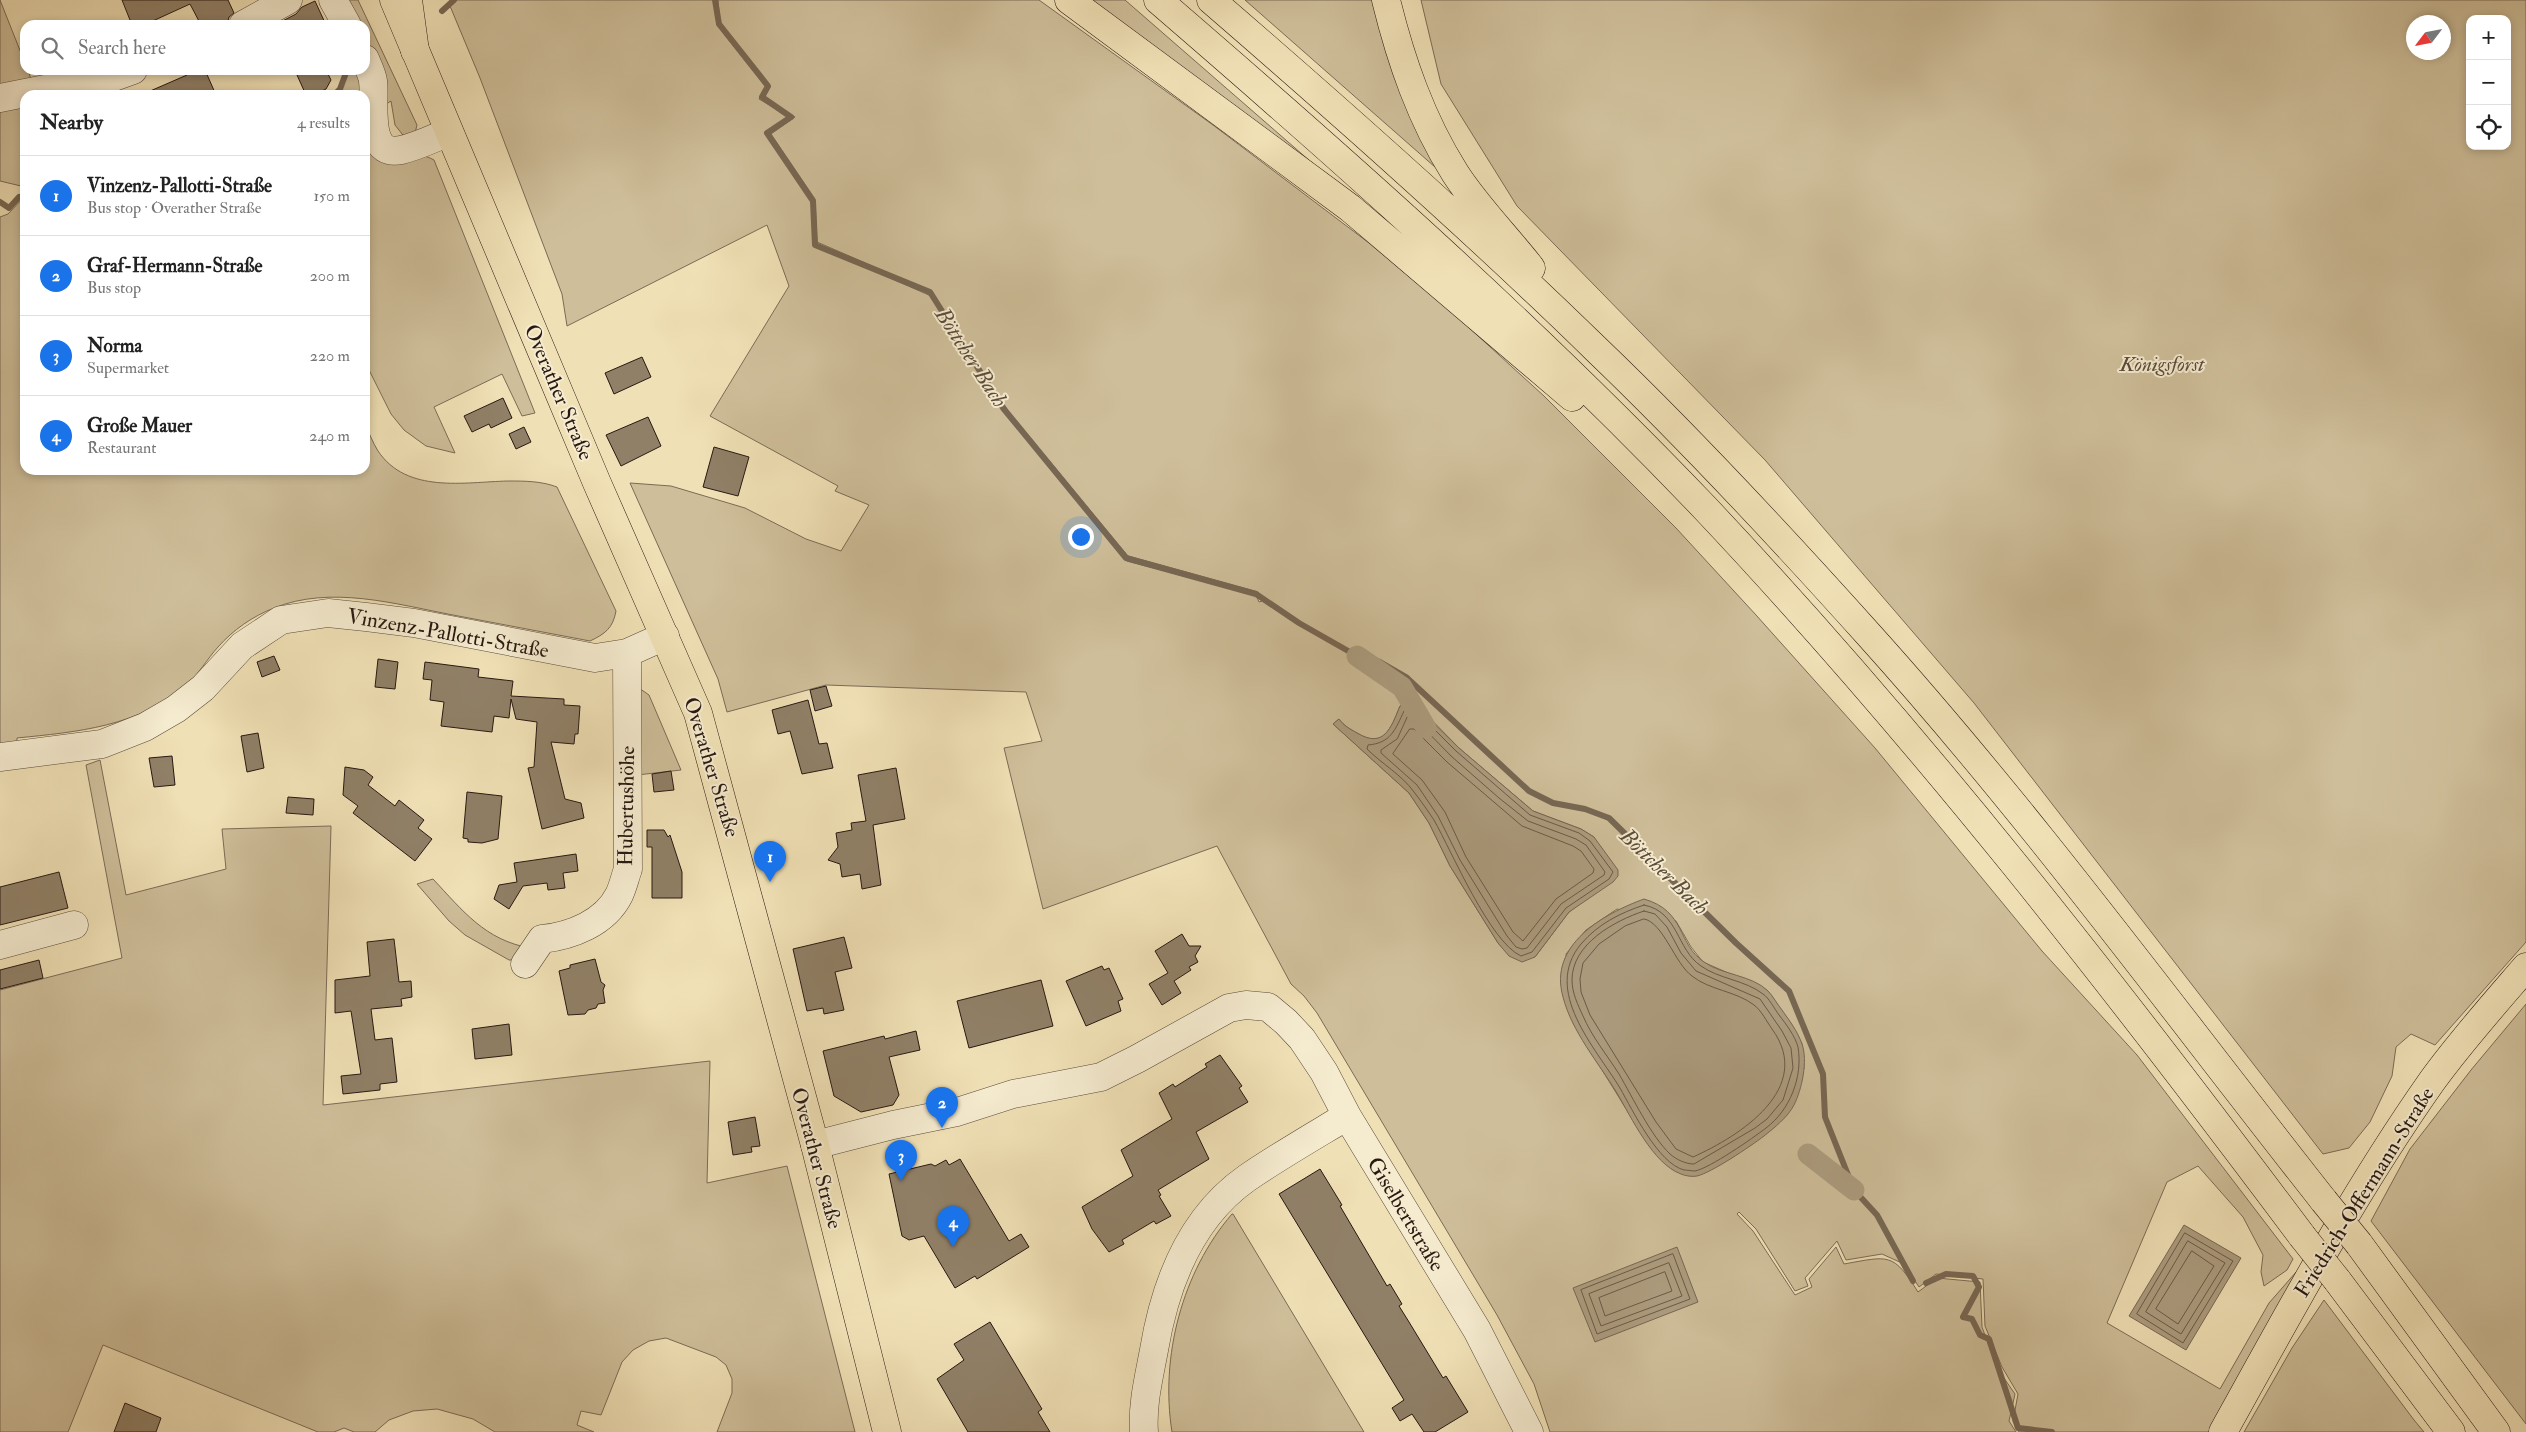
<!DOCTYPE html>
<meta charset="utf-8">
<style>
body{margin:0;font-family:"IM FELL Double Pica",serif;background:#f6f6f6;color:#222}
.controls{position:absolute;right:15px;top:15px;display:grid;overflow:hidden;border-radius:10px;box-shadow:0 2px 8px #0003}
.controls button{width:45px;height:45px;display:grid;place-items:center;padding:0;border:0;border-bottom:1px solid #e0e0e0;background:#fff;color:#222;font:25px sans-serif}
.compass{position:absolute;left:2406px;top:15px;width:45px;height:45px;border-radius:50%;background:#fff;box-shadow:0 2px 8px #0003;rotate:238deg}
.you{position:absolute;left:1080px;top:536px;width:18px;height:18px;margin:-12px;border:4px solid #fff;border-radius:50%;background:#1a73e8;box-shadow:0 0 0 8px #1a73e833}
.badge{display:grid;place-items:center;width:32px;height:32px;border-radius:50%;background:#1a73e8;color:#fff;font-size:16px;font-weight:700}
.pin{position:absolute;translate:-50% -41px;filter:drop-shadow(0 1px 2px #0008)}
.pin::after{content:'';position:absolute;top:26px;width:18px;height:15px;background:inherit;clip-path:polygon(0 0,100% 0,50% 100%)}
.list{margin:0;padding:0;list-style:none}
h2{display:flex;justify-content:space-between;align-items:center;height:65px;margin:0;padding:0 20px;font-size:21px}
h2 small{font-size:16px;font-weight:400;color:#767676}
.list li{display:grid;grid-template-columns:32px 1fr auto;gap:15px;align-items:center;box-sizing:border-box;height:80px;padding:0 20px;border-top:1px solid #e0e0e0}
.list b{display:block;font-size:19px;white-space:nowrap}
.list p{margin:0;font-size:16px;white-space:nowrap;color:#767676}
.list em{font-size:16px;font-style:normal;color:#767676}
.icon{flex:none;width:28px;height:28px;fill:none;stroke:currentColor;stroke-width:2;stroke-linecap:round;stroke-linejoin:round}
.map{position:relative;flex:none;width:2526px;height:1432px;overflow:hidden}
.search{position:absolute;background:#fff;box-shadow:0 2px 8px #0003;left:20px;top:20px;width:350px;height:55px;display:flex;align-items:center;gap:12px;box-sizing:border-box;padding:0 18px;border-radius:15px;color:#767676;font-size:19px}
.panel{position:absolute;background:#fff;box-shadow:0 2px 8px #0003;left:20px;top:90px;width:350px;height:385px;border-radius:15px}
.map>svg:first-child{display:block}
.green{fill:#cebe99;stroke:#7b6b56;fill-rule:evenodd}
.water{fill:#ac9c7e;stroke:#776753}
.lines{fill:none;stroke-linecap:round;stroke-linejoin:round}
.shore{stroke:#6a5a48;stroke-width:1}
.stream{stroke:#776753;stroke-width:6}
.canal{stroke:#ac9c7e;stroke-width:21}
.building{fill:#908067;stroke:#281812}
.minor-casing{stroke:#5a4a3b;stroke-width:29}
.major-casing{stroke:#281812;stroke-width:29}
.highway-casing{stroke:#281812;stroke-width:29}
.minor{stroke:#f5ebcf;stroke-width:28}
.major{stroke:#f0e0b5;stroke-width:28}
.highway{stroke:#f0e0b5;stroke-width:28}
.highway-bridge-casing{stroke:#281812;stroke-width:29;stroke-linecap:butt}
.highway-bridge{stroke:#f0e0b5;stroke-width:28}
.labels{text-anchor:middle;stroke-width:4;stroke-linejoin:round;paint-order:stroke}
.park-label{font-size:21px;font-style:italic;fill:#5a4a3a;stroke:#f5ebcf}
.street-label{font-size:21px;fill:#281812;stroke:#f5ebcf}
.water-label{font-size:22px;font-style:italic;fill:#5d4d3d;stroke:#f5ebcf}
</style>
<div class="map">
<svg width="2526" height="1432" viewBox="0 0 2526 1432">
<rect width="100%" height="100%" fill="#f0e0b5"/>
<filter id="stains"><feTurbulence type="fractalNoise" baseFrequency=".004" numOctaves="4"/><feColorMatrix values="0 0 0 0 .2 0 0 0 0 .09 0 0 0 0 .02 0 0 0 .5 -.17"/></filter>
<radialGradient id="worn" r=".72"><stop offset=".6" stop-color="#630" stop-opacity="0"/><stop offset="1" stop-color="#630" stop-opacity=".3"/></radialGradient>
<path class="green" d="M 0,0 L 25,63 L 25,70 L 28,70 L 34,88 L 0,94 Z
M 339,0 L 358,0 L 417,125 L 415,133 L 406,139 L 395,125 L 391,101 L 380,108 L 365,46 L 365,25 L 354,25 Z
M 455,0 L 715,0 L 717,25 L 766,87 L 759,99 L 790,117 L 767,133 L 812,201 L 815,245 L 931,296 L 1005,412 L 1127,561 L 1256,595 L 1259,602 L 1262,601 L 1258,592 L 1128,556 L 1009,412 L 932,292 L 817,242 L 815,199 L 771,134 L 795,117 L 764,98 L 770,87 L 720,23 L 718,0 L 1039,0 L 1213,125 L 1369,243 L 1454,314 L 1544,396 L 1676,528 L 1756,615 L 1875,748 L 2042,951 L 2137,1055 L 2293,1259 L 2287,1270 L 2264,1286 L 2261,1272 L 2263,1255 L 2243,1217 L 2198,1166 L 2167,1182 L 2107,1323 L 2220,1389 L 2269,1303 L 2297,1271 L 2210,1432 L 2019,1432 L 2013,1421 L 2018,1394 L 2002,1367 L 1985,1326 L 1983,1279 L 1936,1274 L 1919,1287 L 1904,1264 L 1882,1254 L 1846,1260 L 1837,1241 L 1805,1278 L 1808,1286 L 1795,1291 L 1756,1229 L 1739,1212 L 1737,1214 L 1753,1231 L 1795,1295 L 1812,1287 L 1809,1279 L 1836,1247 L 1844,1264 C 1889,1256 1893,1252 1918,1292 L 1937,1278 L 1980,1282 L 1982,1327 L 1997,1368 L 2015,1394 L 2009,1421 L 2016,1432 L 1550,1432 L 1534,1384 L 1497,1315 L 1317,1013 L 1304,996 L 1291,984 L 1217,846 L 1043,909 L 1004,748 L 1042,741 L 1026,692 L 826,685 L 727,712 L 718,679 L 630,483 L 671,486 L 745,508 L 806,539 L 841,551 L 869,505 L 835,491 L 838,486 L 710,416 L 789,286 L 767,225 L 567,326 L 562,294 L 480,78 L 450,6 ZM 1412,702 L 1416,704 L 1459,748 L 1533,811 L 1581,829 L 1594,837 L 1589,897 L 1569,912 L 1535,957 L 1510,956 L 1498,943 L 1450,866 L 1429,823 L 1409,793 L 1333,724 L 1339,719 C 1344,726 1350,729 1357,733 C 1384,750 1391,728 1400,706 ZM 1617,909 L 1676,921 L 1691,947 L 1703,962 L 1767,990 L 1792,1025 L 1802,1044 L 1804,1069 L 1641,1133 L 1573,1023 L 1566,954 L 1586,930 Z
M 1079,0 L 1125,0 L 1341,188 Z
M 1245,0 L 1377,0 L 1452,182 Z
M 1421,0 L 2526,0 L 2526,942 L 2435,1045 L 2411,1034 L 2396,1047 L 2392,1076 L 2370,1122 L 2349,1148 L 2323,1154 L 1974,703 L 1765,460 L 1517,206 L 1441,84 ZM 2470,19 L 2507,19 L 2507,146 L 2470,146 ZM 2444,22 L 2444,52 L 2414,52 L 2414,22 Z
M 350,70 L 362,70 L 364,72 C 369,101 356,154 397,159 C 414,161 416,150 434,160 L 535,413 L 522,416 L 502,374 L 434,407 L 455,453 L 426,446 L 404,430 L 391,414 L 365,362 L 365,95 L 338,95 Z
M 25,100 L 25,189 L 21,186 L 0,181 L 0,105 Z
M 25,196 L 25,470 L 365,470 L 365,424 C 369,433 373,443 378,451 C 407,494 464,482 508,481 C 525,481 541,481 557,487 L 616,611 C 613,628 605,634 590,641 C 544,632 499,624 453,615 C 395,604 331,585 274,608 C 253,616 233,630 218,647 C 207,659 199,674 187,684 C 140,727 76,732 17,738 L 17,745 L 0,747 L 0,217 L 8,214 Z
M 636,686 L 649,695 L 681,770 L 637,775 Z
M 100,760 L 126,895 L 226,869 L 222,829 L 331,826 L 323,1105 L 710,1061 L 707,1183 L 787,1166 L 855,1432 L 717,1432 L 732,1393 L 732,1379 L 726,1365 L 716,1357 L 666,1338 L 649,1341 L 633,1350 L 622,1362 L 601,1415 L 581,1411 L 577,1425 L 594,1432 L 495,1432 L 473,1419 L 437,1409 L 413,1411 L 389,1420 L 375,1432 L 354,1432 L 344,1428 L 334,1432 L 318,1432 L 103,1345 L 68,1432 L 0,1432 L 0,990 L 122,958 L 86,765 Z
M 433,879 C 463,911 485,940 530,948 L 514,960 L 509,960 L 465,935 L 449,921 L 417,884 Z
M 2526,1004 L 2526,1424 L 2371,1221 L 2410,1149 L 2471,1070 Z
M 1232,1214 L 1233,1214 L 1364,1432 L 1172,1432 C 1160,1357 1182,1272 1232,1214 Z
M 2324,1300 L 2414,1420 L 2424,1432 L 2244,1432 L 2292,1348 Z"/>
<path class="water" d="M 1412,702 L 1459,748 L 1533,811 L 1581,829 L 1594,837 L 1618,870 L 1618,876 L 1613,882 L 1569,912 L 1535,957 L 1522,962 L 1509,956 L 1498,943 L 1450,866 L 1429,823 L 1409,793 L 1333,724 L 1339,719 C 1344,726 1350,729 1357,733 C 1384,749 1391,728 1400,706 Z
M 1644,899 C 1686,911 1677,944 1704,962 C 1722,975 1752,975 1768,991 C 1773,996 1777,1004 1782,1010 C 1789,1020 1798,1032 1802,1044 C 1808,1061 1802,1089 1794,1105 C 1788,1117 1774,1128 1764,1136 C 1751,1146 1711,1173 1697,1176 C 1693,1177 1685,1176 1681,1174 C 1653,1164 1631,1117 1617,1093 C 1598,1062 1572,1032 1563,997 C 1548,945 1603,914 1644,899 Z
M 2184,1225 L 2241,1258 L 2186,1350 L 2129,1316 Z
M 1677,1247 L 1698,1302 L 1595,1342 L 1573,1288 Z"/>
<g class="lines">
<path class="shore" d="M 1413,708 L 1456,751 L 1530,815 L 1579,833 L 1590,841 L 1613,872 L 1609,879 L 1566,908 L 1532,952 L 1521,956 C 1490,942 1452,852 1434,820 C 1428,811 1421,801 1414,792 C 1402,775 1382,764 1367,749 L 1368,745 C 1391,743 1395,730 1404,711 Z
M 1408,716 L 1412,716 L 1451,756 L 1499,798 L 1528,821 L 1576,839 L 1586,845 L 1605,872 L 1604,875 L 1561,904 L 1527,948 L 1522,949 L 1516,947 L 1507,936 L 1460,860 L 1438,816 L 1417,785 L 1381,753 L 1381,750 L 1397,739 Z
M 1410,729 L 1414,729 L 1447,762 L 1522,826 L 1573,846 L 1581,851 L 1594,869 L 1593,873 L 1556,899 L 1523,941 L 1513,932 L 1466,857 L 1445,812 L 1422,780 L 1393,754 Z
M 1644,905 C 1679,912 1676,949 1701,966 C 1719,979 1745,980 1763,994 C 1769,998 1774,1008 1779,1015 C 1786,1024 1795,1036 1798,1047 C 1803,1077 1790,1110 1766,1128 C 1753,1138 1710,1168 1695,1171 C 1693,1171 1687,1170 1684,1170 C 1658,1163 1633,1111 1620,1088 C 1595,1047 1542,991 1581,944 C 1598,924 1620,913 1644,905 Z
M 1644,911 L 1655,914 L 1667,927 L 1681,953 L 1696,971 L 1760,999 L 1782,1031 L 1791,1048 L 1793,1068 L 1783,1100 L 1767,1119 L 1755,1128 L 1694,1164 C 1686,1164 1677,1160 1670,1154 C 1651,1136 1633,1098 1619,1074 C 1607,1055 1592,1037 1583,1016 C 1578,1005 1572,993 1572,980 C 1572,944 1614,921 1644,911 Z
M 1644,919 C 1663,922 1675,964 1692,976 C 1709,990 1736,991 1754,1005 C 1761,1010 1767,1022 1772,1029 C 1815,1088 1740,1136 1693,1157 L 1676,1149 L 1656,1122 L 1590,1015 L 1581,992 L 1580,979 L 1583,963 L 1599,944 L 1625,926 Z
M 2185,1233 L 2233,1261 L 2183,1343 L 2137,1314 Z
M 2188,1241 L 2225,1263 L 2181,1334 L 2146,1312 Z
M 2192,1251 L 2214,1266 L 2178,1324 L 2156,1309 Z
M 1673,1254 L 1690,1299 L 1597,1334 L 1581,1290 Z
M 1669,1263 L 1682,1296 L 1601,1326 L 1589,1294 Z
M 1665,1272 L 1672,1291 L 1605,1316 L 1599,1298 Z"/>
<path class="stream" d="M 715,0 L 719,24 L 768,86 L 762,97 L 791,117 L 767,133 L 813,201 L 815,245 L 930,292 L 1003,408 L 1126,558 L 1256,594 L 1299,623 L 1357,656 L 1380,662 L 1406,677 L 1529,791 L 1553,803 L 1585,809 L 1609,818 L 1736,943 L 1789,991 L 1823,1074 L 1825,1117 L 1854,1190 L 1877,1215 L 1913,1281
M 442,11 L 454,0
M 334,95 L 340,89 L 347,70
M 0,202 L 9,208 L 19,197 L 25,196
M 1926,1283 L 1946,1274 L 1973,1276 L 1979,1287 L 1963,1317 L 1972,1319 L 1980,1335 L 1989,1339 L 2018,1428 L 2052,1432"/>
<path class="canal" d="M 1357,656 L 1402,687 L 1426,728
M 1808,1154 L 1854,1190"/>
</g>
<path class="building" d="M 122,0 L 228,0 L 234,13 L 229,17 L 227,25 L 201,25 L 190,4 L 144,25 L 132,25 Z
M 315,1 L 326,25 L 275,25 L 296,14 L 302,7 Z
M 185,70 L 205,70 L 216,95 L 141,95 L 187,75 Z
M 308,70 L 326,70 L 331,80 L 326,89 L 313,95 L 306,95 L 297,75 Z
M 642,357 L 651,377 L 614,394 L 605,373 Z
M 503,398 L 512,418 L 491,428 L 489,424 L 472,432 L 464,416 Z
M 648,417 L 661,446 L 621,466 L 606,435 Z
M 524,427 L 531,442 L 516,449 L 509,434 Z
M 714,447 L 749,457 L 738,496 L 703,487 Z
M 274,656 L 280,670 L 262,677 L 257,662 Z
M 378,659 L 398,662 L 395,689 L 375,687 Z
M 425,662 L 479,669 L 478,677 L 513,681 L 511,696 L 564,699 L 564,705 L 580,706 L 578,734 L 575,734 L 574,744 L 551,742 L 565,799 L 581,803 L 584,818 L 542,829 L 528,768 L 534,767 L 537,722 L 516,719 L 511,699 L 509,718 L 494,716 L 492,732 L 441,726 L 444,702 L 430,700 L 432,680 L 423,679 Z
M 826,686 L 832,706 L 815,711 L 810,690 Z
M 808,700 L 819,744 L 827,743 L 833,768 L 802,774 L 790,731 L 778,734 L 772,710 Z
M 258,733 L 264,768 L 247,772 L 241,736 Z
M 172,756 L 175,785 L 154,787 L 149,758 Z
M 345,767 L 364,770 L 373,777 L 368,785 L 395,806 L 399,800 L 424,820 L 418,828 L 432,839 L 415,861 L 353,813 L 358,806 L 343,795 Z
M 896,768 L 905,819 L 873,825 L 881,885 L 862,889 L 860,874 L 842,877 L 840,864 L 828,860 L 838,847 L 836,833 L 852,830 L 851,823 L 866,821 L 858,775 Z
M 671,771 L 674,790 L 654,792 L 652,774 Z
M 467,792 L 502,796 L 498,839 L 482,843 L 468,842 L 468,839 L 463,838 Z
M 288,797 L 314,799 L 313,815 L 286,813 Z
M 647,830 L 664,830 L 668,837 L 670,835 L 682,872 L 682,898 L 652,898 L 652,847 L 647,847 Z
M 576,854 L 578,871 L 563,873 L 565,888 L 548,890 L 547,883 L 523,886 L 509,909 L 494,899 L 499,885 L 517,882 L 514,863 Z
M 59,872 L 68,908 L 0,925 L 0,887 Z
M 1182,934 L 1189,946 L 1201,946 L 1195,956 L 1198,962 L 1189,967 L 1191,970 L 1174,981 L 1181,993 L 1162,1005 L 1149,984 L 1168,973 L 1155,951 Z
M 844,937 L 852,968 L 835,972 L 844,1010 L 824,1014 L 823,1008 L 807,1011 L 793,949 Z
M 394,939 L 399,982 L 411,981 L 412,997 L 401,999 L 402,1006 L 371,1009 L 375,1040 L 392,1038 L 397,1082 L 380,1084 L 380,1090 L 343,1094 L 341,1076 L 361,1074 L 351,1011 L 335,1013 L 335,980 L 370,976 L 367,942 Z
M 595,959 L 601,982 L 605,985 L 603,990 L 605,1003 L 598,1004 L 596,1008 L 588,1010 L 585,1014 L 568,1015 L 559,971 L 570,968 L 570,965 Z
M 39,960 L 43,978 L 0,989 L 0,970 Z
M 1102,966 L 1104,970 L 1109,968 L 1123,999 L 1118,1001 L 1121,1011 L 1086,1026 L 1066,981 Z
M 1041,980 L 1053,1026 L 969,1048 L 957,1001 Z
M 509,1024 L 512,1055 L 475,1059 L 472,1029 Z
M 916,1031 L 920,1050 L 889,1057 L 899,1095 L 893,1105 L 861,1112 L 834,1096 L 823,1051 L 884,1036 L 885,1039 Z
M 1220,1055 L 1242,1086 L 1239,1088 L 1248,1102 L 1196,1132 L 1209,1159 L 1158,1190 L 1161,1195 L 1159,1196 L 1171,1216 L 1156,1224 L 1154,1221 L 1122,1240 L 1124,1244 L 1109,1252 L 1092,1229 L 1082,1207 L 1133,1176 L 1121,1150 L 1172,1119 L 1159,1093 L 1173,1084 L 1175,1087 L 1207,1067 L 1205,1064 Z
M 755,1117 L 760,1146 L 751,1147 L 752,1152 L 733,1155 L 728,1122 Z
M 960,1159 L 1009,1241 L 1021,1234 L 1029,1247 L 977,1279 L 975,1276 L 955,1288 L 924,1236 L 909,1240 L 902,1236 L 889,1174 L 931,1164 L 935,1166 L 946,1160 L 949,1165 Z
M 1320,1169 L 1342,1205 L 1340,1206 L 1387,1286 L 1390,1284 L 1402,1304 L 1399,1306 L 1409,1322 L 1443,1378 L 1446,1376 L 1468,1412 L 1435,1432 L 1424,1432 L 1412,1414 L 1400,1421 L 1392,1408 L 1404,1400 L 1279,1194 Z
M 990,1322 L 1042,1409 L 1038,1412 L 1050,1432 L 968,1432 L 937,1379 L 964,1360 L 954,1344 Z
M 125,1403 L 161,1418 L 156,1432 L 114,1432 Z"/>
<g class="lines">
<g class="minor-casing">
<path id="minor" d="M 333,0 L 347,25
M 243,25 L 288,0
M 365,59 C 368,66 372,74 373,81 C 376,100 364,158 401,150 C 418,146 434,138 449,132
M 0,98 L 75,83 L 108,79 L 133,70
M 0,757 L 102,744 L 145,727 L 176,709 L 203,688 L 242,646 L 281,620 L 328,613 L 366,617 L 414,623 L 595,658 L 627,653 L 665,636
M 0,945 L 74,925
M 525,964 L 542,939 C 571,936 605,923 619,895 C 623,887 625,877 628,869 L 627,653
M 815,1145 L 893,1125 L 957,1112 L 1013,1094 L 1101,1077 L 1137,1059 L 1229,1008 L 1246,1005 L 1268,1007 L 1286,1022 L 1302,1039 L 1324,1072 L 1347,1116 L 1477,1330 L 1529,1432
M 1144,1432 C 1142,1404 1149,1377 1154,1350 C 1165,1284 1190,1218 1247,1178 C 1279,1156 1314,1136 1347,1116"/>
</g>
<g class="major-casing">
<path id="major" d="M 394,0 L 597,483 L 698,713 L 815,1145 L 887,1432
M 2223,1432 C 2289,1313 2354,1192 2432,1081 C 2461,1041 2494,1004 2526,967"/>
</g>
<g class="highway-casing">
<path id="highway" d="M 408,0 L 415,51
M 1069,0 L 1350,208 L 1572,397
M 1158,0 C 1346,162 1533,328 1705,508 C 1921,737 2114,985 2302,1236
M 1211,0 C 1342,113 1472,228 1596,349 C 1691,440 1781,537 1869,635 C 2031,815 2174,1011 2324,1201
M 1386,0 C 1401,61 1421,119 1455,173 C 1476,206 1506,236 1531,268
M 2359,1244 L 2496,1432
M 2337,1280 L 2451,1432"/>
</g>
<use href="#minor" class="minor"/>
<use href="#major" class="major"/>
<use href="#highway" class="highway"/>
<g class="highway-bridge-casing">
<path id="highway-bridge" d="M 2324,1201 L 2359,1244
M 2302,1236 L 2337,1280"/>
</g>
<use href="#highway-bridge" class="highway-bridge"/>
</g>
<g class="labels">
<g class="park-label">
<text x="2162" y="371">Königsforst</text>
</g>
<g class="street-label">
<text transform="translate(559 392) rotate(67)" y="7">Overather Straße</text>
<text transform="translate(448 633) rotate(10)" y="7">Vinzenz-Pallotti-Straße</text>
<text transform="translate(712 767) rotate(73)" y="7">Overather Straße</text>
<text transform="translate(626 806) rotate(-89)" y="7">Hubertushöhe</text>
<text transform="translate(817 1158) rotate(75)" y="7">Overather Straße</text>
<text transform="translate(2364 1192) rotate(-58)" y="7">Friedrich-Offermann-Straße</text>
<text transform="translate(1406 1214) rotate(59)" y="7">Giselbertstraße</text>
</g>
<g class="water-label">
<text transform="translate(972 357) rotate(57)" y="8">Böttcher Bach</text>
<text transform="translate(1665 871) rotate(44)" y="8">Böttcher Bach</text>
</g>
</g>
<rect width="100%" height="100%" filter="url(#stains)"/>
<rect width="100%" height="100%" fill="url(#worn)"/>
</svg>
<div class="controls">
<button>+</button>
<button>−</button>
<button><svg class="icon" aria-label="locate" viewBox="0 0 24 24"><circle cx="12" cy="12" r="6"/><path d="M12 2v4M12 18v4M2 12h4M18 12h4"/></svg></button>
</div>
<svg class="compass" viewBox="-18 -18 36 36"><path d="M0-13l5 13h-10z" fill="#e53935"/><path d="M0 13l5-13h-10z" fill="#767676"/></svg>
<div class="you"></div>
<div class="pin badge" style="left:770px;top:882px">1</div>
<div class="pin badge" style="left:942px;top:1128px">2</div>
<div class="pin badge" style="left:901px;top:1181px">3</div>
<div class="pin badge" style="left:953px;top:1247px">4</div>
<div class="search"><svg class="icon" aria-label="search" viewBox="0 0 24 24"><circle cx="10" cy="10" r="6"/><path d="M15 15l6 6"/></svg>Search here</div>
<section class="panel">
<h2>Nearby<small>4 results</small></h2>
<ul class="list">
<li><span class="badge">1</span><div><b>Vinzenz-Pallotti-Straße</b><p>Bus stop · Overather Straße</p></div><em>150 m</em></li>
<li><span class="badge">2</span><div><b>Graf-Hermann-Straße</b><p>Bus stop</p></div><em>200 m</em></li>
<li><span class="badge">3</span><div><b>Norma</b><p>Supermarket</p></div><em>220 m</em></li>
<li><span class="badge">4</span><div><b>Große Mauer</b><p>Restaurant</p></div><em>240 m</em></li>
</ul>
</section>
</div>
